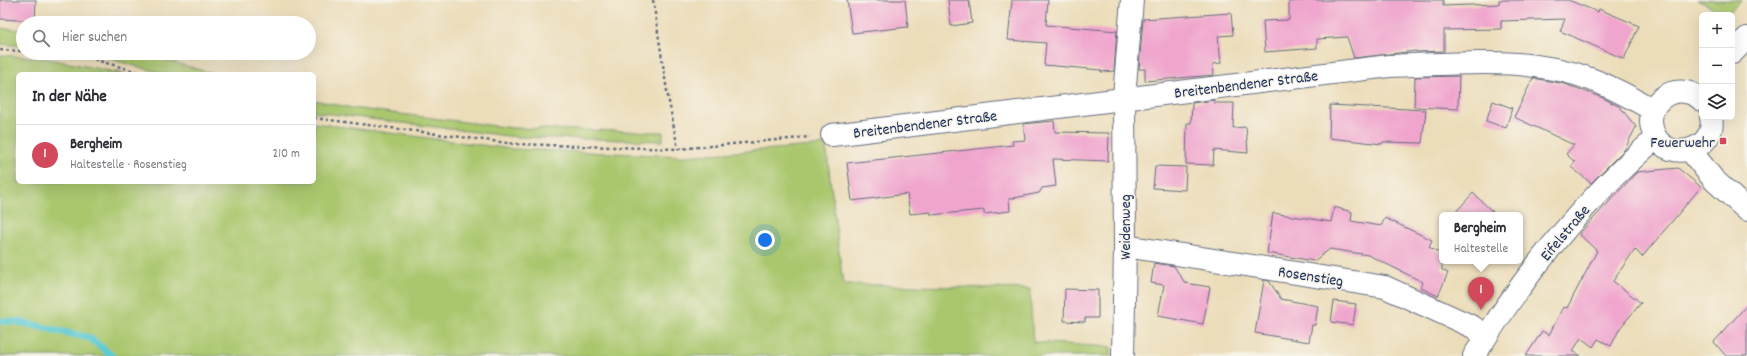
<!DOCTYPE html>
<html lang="de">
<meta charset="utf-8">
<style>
body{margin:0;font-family:Dekko,sans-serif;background:#f2f2f3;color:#2b2b33}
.controls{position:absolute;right:12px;top:12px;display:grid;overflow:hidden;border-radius:6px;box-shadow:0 4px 16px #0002}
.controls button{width:36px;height:36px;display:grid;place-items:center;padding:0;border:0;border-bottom:1px solid #e1e1e2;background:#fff;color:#2b2b33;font:20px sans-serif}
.you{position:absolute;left:765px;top:240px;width:14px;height:14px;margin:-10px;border:3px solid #fff;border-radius:50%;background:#1a73e8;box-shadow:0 0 0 6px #1a73e833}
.badge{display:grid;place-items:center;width:26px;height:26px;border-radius:50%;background:#d1495b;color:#fff;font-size:13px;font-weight:700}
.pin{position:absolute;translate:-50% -33px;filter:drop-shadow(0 1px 2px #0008)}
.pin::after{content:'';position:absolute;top:21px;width:14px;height:12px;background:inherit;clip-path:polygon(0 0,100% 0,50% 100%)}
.popup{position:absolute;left:1439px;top:212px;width:84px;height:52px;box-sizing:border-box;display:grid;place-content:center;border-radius:6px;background:#fff;filter:drop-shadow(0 1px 3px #0005);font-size:13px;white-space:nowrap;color:#7c7c81}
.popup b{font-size:15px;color:#2b2b33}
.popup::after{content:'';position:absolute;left:50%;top:100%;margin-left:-8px;border:8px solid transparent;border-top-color:#fff}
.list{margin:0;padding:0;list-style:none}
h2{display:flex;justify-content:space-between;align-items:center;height:52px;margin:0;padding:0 16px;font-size:17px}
h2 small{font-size:13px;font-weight:400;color:#7c7c81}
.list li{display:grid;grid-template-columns:26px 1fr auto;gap:12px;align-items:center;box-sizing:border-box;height:60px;padding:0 16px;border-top:1px solid #e1e1e2}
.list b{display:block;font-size:15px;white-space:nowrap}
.list p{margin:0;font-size:13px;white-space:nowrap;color:#7c7c81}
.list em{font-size:13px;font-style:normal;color:#7c7c81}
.icon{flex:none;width:22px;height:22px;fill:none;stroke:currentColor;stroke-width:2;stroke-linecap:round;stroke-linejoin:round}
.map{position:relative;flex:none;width:1747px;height:356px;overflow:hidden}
.search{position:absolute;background:#fff;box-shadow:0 4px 16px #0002;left:16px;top:16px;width:300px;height:44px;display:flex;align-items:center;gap:10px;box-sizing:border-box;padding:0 14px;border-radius:22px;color:#7c7c81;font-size:15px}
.panel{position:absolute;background:#fff;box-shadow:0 4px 16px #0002;left:16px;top:72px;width:300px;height:112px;border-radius:6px}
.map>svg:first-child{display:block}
.green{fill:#aac76e;stroke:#627b66}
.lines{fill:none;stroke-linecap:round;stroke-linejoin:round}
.stream{stroke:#5dcad4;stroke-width:7}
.building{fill:#f0a5cd}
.minor-casing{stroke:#646c7e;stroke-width:24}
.path{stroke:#646c7e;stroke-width:2.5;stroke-dasharray:3 3;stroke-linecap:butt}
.minor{stroke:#fff;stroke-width:22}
.poi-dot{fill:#d1495b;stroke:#f7f3e8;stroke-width:1.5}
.labels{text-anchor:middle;stroke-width:3;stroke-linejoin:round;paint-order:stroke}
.street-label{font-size:16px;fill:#1b2f5e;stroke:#f7f3e8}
.poi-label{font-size:16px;fill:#1b2f5e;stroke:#f7f3e8;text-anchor:end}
</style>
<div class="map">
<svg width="1747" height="356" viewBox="0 0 1747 356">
<rect width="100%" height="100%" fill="#f7f3e8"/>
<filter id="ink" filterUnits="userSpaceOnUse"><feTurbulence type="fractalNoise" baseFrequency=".025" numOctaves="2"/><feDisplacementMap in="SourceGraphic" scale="8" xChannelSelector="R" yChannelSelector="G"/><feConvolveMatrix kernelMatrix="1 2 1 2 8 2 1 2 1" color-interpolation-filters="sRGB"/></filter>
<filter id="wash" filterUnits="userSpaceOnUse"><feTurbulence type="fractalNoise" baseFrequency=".012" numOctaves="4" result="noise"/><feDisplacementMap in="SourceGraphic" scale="16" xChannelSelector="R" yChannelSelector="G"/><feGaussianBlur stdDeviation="0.9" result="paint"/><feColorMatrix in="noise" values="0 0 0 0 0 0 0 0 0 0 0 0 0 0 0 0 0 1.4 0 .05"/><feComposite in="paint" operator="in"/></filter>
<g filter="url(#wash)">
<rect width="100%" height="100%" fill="#ecddba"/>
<path class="green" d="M 1697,0 L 1742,0 L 1727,14 Z
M 0,28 L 23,30 L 23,46 L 0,44 Z
M 87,53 L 143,53 L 214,74 L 165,74 Z
M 0,55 L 43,58 L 126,74 L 18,74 L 18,182 L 314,182 L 314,123 L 512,149 L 684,156 L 826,145 L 843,284 L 1030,289 L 1033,342 L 1111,347 L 1111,356 L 0,356 Z
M 314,100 L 352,108 L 513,128 L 663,132 L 663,141 L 516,137 L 314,112 Z"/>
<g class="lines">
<path class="stream" d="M 0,321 L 19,322 L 90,338 L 112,356"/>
</g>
<g id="blocks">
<path class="building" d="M 0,0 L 36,0 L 35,21 L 0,19 Z
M 847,0 L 905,0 L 908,27 L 852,33 Z
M 948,0 L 969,0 L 972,23 L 951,26 Z
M 1012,0 L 1048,0 L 1046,25 L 1117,31 L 1114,71 L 1101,72 L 1101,70 L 1044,65 L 1046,43 L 1008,40 Z
M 1310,0 L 1443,0 L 1443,6 L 1499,4 L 1499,0 L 1568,0 L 1598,12 L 1599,9 L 1639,26 L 1624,59 L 1560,31 L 1565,19 L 1501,21 L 1501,29 L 1444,30 L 1444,51 L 1416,52 L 1416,51 L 1354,58 L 1347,37 L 1317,39 L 1317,48 L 1265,52 L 1263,21 L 1289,20 L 1289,2 Z
M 1231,13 L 1233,35 L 1218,36 L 1221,63 L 1213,64 L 1214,75 L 1145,81 L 1145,69 L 1139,69 L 1143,19 Z
M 1459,76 L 1458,109 L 1414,107 L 1415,77 Z
M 1533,78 L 1565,84 L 1603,98 L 1620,107 L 1636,127 L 1625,149 L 1591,183 L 1571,167 L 1575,162 L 1566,154 L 1574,145 L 1514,117 Z
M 1214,100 L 1214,103 L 1234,103 L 1233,128 L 1246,127 L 1248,153 L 1214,150 L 1213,165 L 1186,164 L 1187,123 L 1191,123 L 1192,103 Z
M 1493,101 L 1512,108 L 1506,128 L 1486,121 Z
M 1330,105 L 1426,110 L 1422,143 L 1383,142 L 1382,144 L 1329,138 Z
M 1054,121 L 1055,132 L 1109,133 L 1108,161 L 1053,159 L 1056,186 L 1042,188 L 1039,193 L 1009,199 L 1010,211 L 984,214 L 984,210 L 931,215 L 931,212 L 910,214 L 907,194 L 852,201 L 847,163 L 1013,145 L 1012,141 L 1025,140 L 1023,124 Z
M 1155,166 L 1186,167 L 1185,190 L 1153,188 Z
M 1678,168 L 1701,187 L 1642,257 L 1635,249 L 1613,281 L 1641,303 L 1620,328 L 1611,346 L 1598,339 L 1593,347 L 1581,338 L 1573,351 L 1581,356 L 1526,356 L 1542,331 L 1549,335 L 1563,307 L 1567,308 L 1597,251 L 1579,234 L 1637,172 Z
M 1473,193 L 1496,215 L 1453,215 Z
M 1334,207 L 1352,212 L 1351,221 L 1381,226 L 1385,218 L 1432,240 L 1429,247 L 1442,254 L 1442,270 L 1448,273 L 1438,296 L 1421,288 L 1423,282 L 1368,255 L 1330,249 L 1314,261 L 1267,253 L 1273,213 L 1331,222 Z
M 1154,263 L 1174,266 L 1185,283 L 1210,287 L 1203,324 L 1158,316 L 1164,285 L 1151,283 Z
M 1264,280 L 1269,281 L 1281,299 L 1318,306 L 1315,325 L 1312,325 L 1309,342 L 1255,333 Z
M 1065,289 L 1098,290 L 1098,318 L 1085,318 L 1085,322 L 1064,321 Z
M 1334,301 L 1356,304 L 1353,325 L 1331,322 Z
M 1747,305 L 1747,356 L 1726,356 L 1714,342 Z"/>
</g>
</g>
<g filter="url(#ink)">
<use href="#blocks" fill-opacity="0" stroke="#646c7e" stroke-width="1"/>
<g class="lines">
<g class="minor-casing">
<path id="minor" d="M 1732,53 L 1747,38
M 1702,100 C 1675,77 1639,105 1655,136 C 1670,164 1718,149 1711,117
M 832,135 L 1389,66 C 1456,64 1529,55 1593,80 C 1614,88 1634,99 1653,110
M 1690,150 L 1714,180 L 1747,210
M 1125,246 L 1385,287 L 1473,327 L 1486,336
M 1123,356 L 1125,246 L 1124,97 L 1132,0
M 1474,356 C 1524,275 1584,200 1656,138"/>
</g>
<path class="path" d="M 653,0 L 667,91 L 678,149
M 0,50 L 23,51
M 47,53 L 89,58 L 145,74
M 314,118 L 515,144 L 678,149 L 810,137"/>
<use href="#minor" class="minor"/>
</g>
</g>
<rect class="poi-dot" x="1719" y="137" width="8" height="8" rx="2"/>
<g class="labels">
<g class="street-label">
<text transform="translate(1246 83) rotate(-7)" y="6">Breitenbendener Straße</text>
<text transform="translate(925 123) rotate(-7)" y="6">Breitenbendener Straße</text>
<text transform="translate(1124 227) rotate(-90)" y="6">Weidenweg</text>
<text transform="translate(1564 232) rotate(-50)" y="6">Eifelstraße</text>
<text transform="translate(1311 275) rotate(9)" y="6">Rosenstieg</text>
</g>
<g class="poi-label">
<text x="1715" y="147">Feuerwehr</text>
</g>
</g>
</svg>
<div class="controls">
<button>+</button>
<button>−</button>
<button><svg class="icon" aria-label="layers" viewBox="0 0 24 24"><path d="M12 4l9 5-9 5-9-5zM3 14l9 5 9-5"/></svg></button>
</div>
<div class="you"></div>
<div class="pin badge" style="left:1481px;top:310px">1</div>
<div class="popup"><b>Bergheim</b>Haltestelle</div>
<div class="search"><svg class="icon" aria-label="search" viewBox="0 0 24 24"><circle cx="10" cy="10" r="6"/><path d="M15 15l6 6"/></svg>Hier suchen</div>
<section class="panel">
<h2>In der Nähe<small></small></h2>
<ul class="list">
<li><span class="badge">1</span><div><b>Bergheim</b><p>Haltestelle · Rosenstieg</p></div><em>210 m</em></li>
</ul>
</section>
</div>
